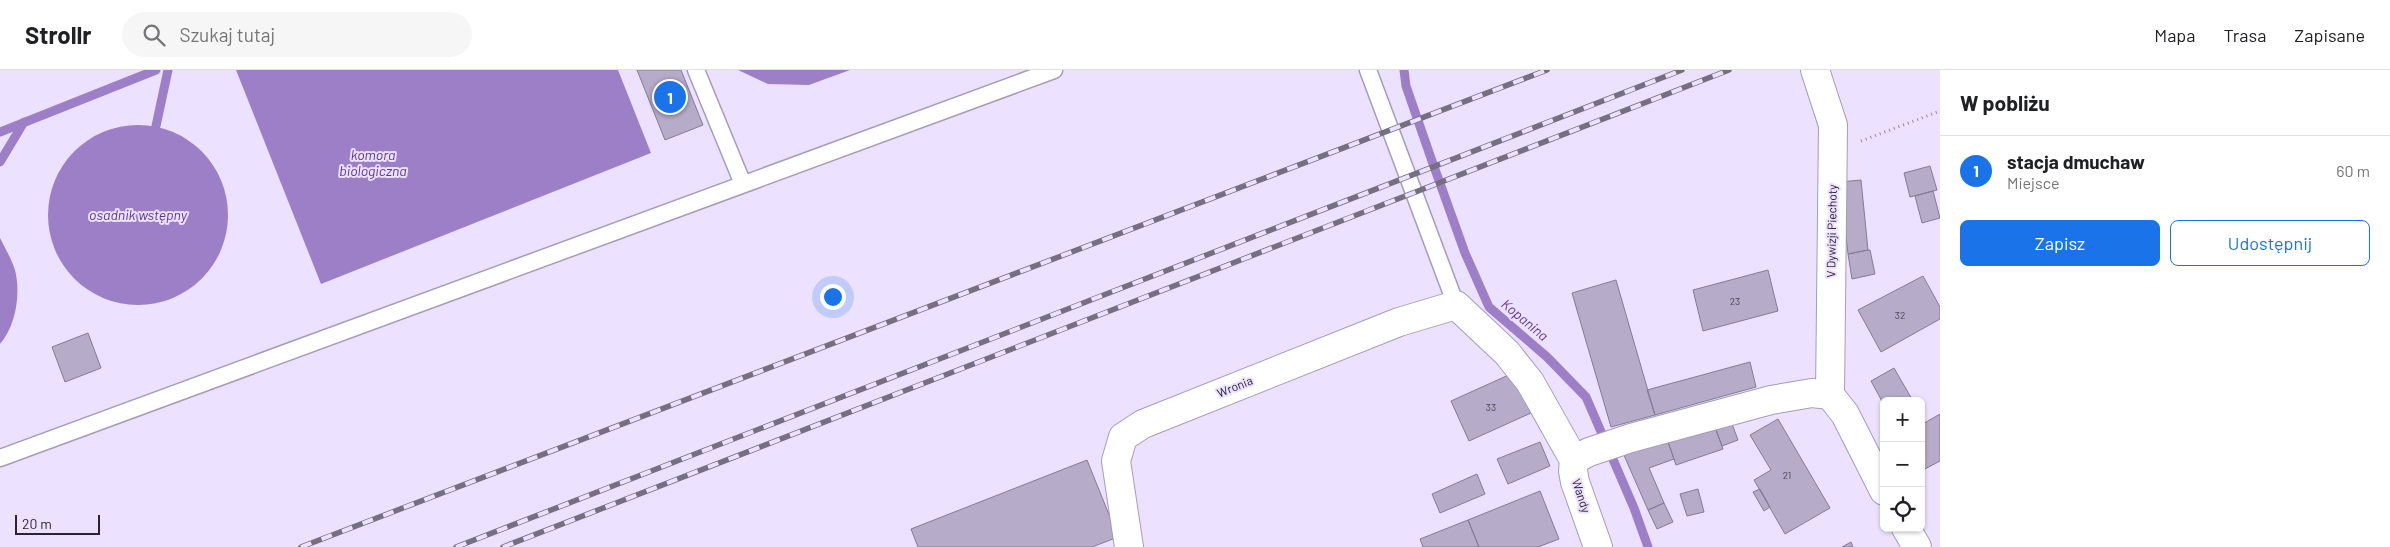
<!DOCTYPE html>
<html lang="pl">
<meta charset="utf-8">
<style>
body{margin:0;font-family:Barlow,sans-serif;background:#f6f6f6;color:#202124}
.controls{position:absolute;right:15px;bottom:15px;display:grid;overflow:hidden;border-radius:8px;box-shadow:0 1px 4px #0004}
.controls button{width:45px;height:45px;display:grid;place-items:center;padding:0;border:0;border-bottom:1px solid #e0e0e0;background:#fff;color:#202124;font:25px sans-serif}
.scale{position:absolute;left:15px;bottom:12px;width:85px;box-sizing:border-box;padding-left:5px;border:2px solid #29242f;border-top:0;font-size:14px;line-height:18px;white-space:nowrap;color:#29242f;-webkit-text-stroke:4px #ece1ff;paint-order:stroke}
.you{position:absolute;left:832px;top:226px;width:18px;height:18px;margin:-12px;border:4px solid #fff;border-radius:50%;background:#1a73e8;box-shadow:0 0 0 8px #1a73e833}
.badge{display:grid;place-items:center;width:32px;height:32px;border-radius:50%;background:#1a73e8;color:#fff;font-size:16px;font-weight:700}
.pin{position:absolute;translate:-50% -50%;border:2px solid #fff;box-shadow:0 1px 5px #0006}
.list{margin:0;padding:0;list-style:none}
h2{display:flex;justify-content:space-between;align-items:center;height:65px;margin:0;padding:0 20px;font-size:21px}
h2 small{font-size:16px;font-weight:400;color:#757577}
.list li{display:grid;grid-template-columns:32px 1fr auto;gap:15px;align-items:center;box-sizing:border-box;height:70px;padding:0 20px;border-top:1px solid #e0e0e0}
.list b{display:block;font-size:19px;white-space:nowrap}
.list p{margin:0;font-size:16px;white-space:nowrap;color:#757577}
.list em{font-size:16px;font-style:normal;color:#757577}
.actions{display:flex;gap:10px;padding:15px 20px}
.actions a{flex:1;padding:11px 0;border:1px solid #1a73e8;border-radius:8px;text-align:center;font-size:18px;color:#1a73e8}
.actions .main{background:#1a73e8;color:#fff}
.icon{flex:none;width:28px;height:28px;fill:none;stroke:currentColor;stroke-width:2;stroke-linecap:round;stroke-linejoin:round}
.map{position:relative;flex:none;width:1940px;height:477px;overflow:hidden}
header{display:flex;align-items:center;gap:30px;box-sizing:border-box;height:70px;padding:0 25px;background:#fff;border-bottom:1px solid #e0e0e0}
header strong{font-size:24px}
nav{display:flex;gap:28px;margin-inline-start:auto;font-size:18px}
.search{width:350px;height:45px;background:#f6f6f6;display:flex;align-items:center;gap:12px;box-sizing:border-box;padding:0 18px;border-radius:28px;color:#757577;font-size:19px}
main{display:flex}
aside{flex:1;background:#fff}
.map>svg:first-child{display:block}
.water{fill:#9d7fc7}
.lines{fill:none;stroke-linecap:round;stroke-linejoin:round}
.stream{stroke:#9d7fc7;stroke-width:9}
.building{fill:#b6abc8;stroke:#857b96}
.service-casing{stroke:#a69cb8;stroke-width:19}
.minor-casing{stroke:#a69cb8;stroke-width:30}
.path{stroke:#92899f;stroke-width:3;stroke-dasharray:1 4;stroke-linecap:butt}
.service{stroke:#fff;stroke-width:16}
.minor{stroke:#fff;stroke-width:28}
.rail-casing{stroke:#766f81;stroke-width:5.5}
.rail{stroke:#ece1ff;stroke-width:4;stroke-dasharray:11;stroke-linecap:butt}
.labels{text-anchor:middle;stroke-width:4;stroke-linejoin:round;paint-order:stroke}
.number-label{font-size:10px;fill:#4c4655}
.street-label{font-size:12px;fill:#29242f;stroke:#ece1ff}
.water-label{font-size:14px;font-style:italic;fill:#5f368d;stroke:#ece1ff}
</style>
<header>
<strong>Strollr</strong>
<div class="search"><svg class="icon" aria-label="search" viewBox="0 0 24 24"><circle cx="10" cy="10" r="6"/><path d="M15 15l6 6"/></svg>Szukaj tutaj</div>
<nav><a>Mapa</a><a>Trasa</a><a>Zapisane</a></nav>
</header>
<main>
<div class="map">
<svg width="1940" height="477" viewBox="0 0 1940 477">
<rect width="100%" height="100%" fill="#ece1ff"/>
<path class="water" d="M 236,0 L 618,0 L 651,83 L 321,214 Z
M 738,0 L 850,0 L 809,15 L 768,14 Z
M48 145a90 90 0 1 1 180 0a90 90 0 1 1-180 0Z
M 0,168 C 5,178 12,190 15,200 C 21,223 16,256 0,274 Z"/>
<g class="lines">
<path class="stream" d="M 1404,0 L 1406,16 L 1432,91 L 1465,183 L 1489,237 L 1547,287 L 1586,327 L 1634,438 L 1648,477
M 156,56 L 168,0
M 0,62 L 156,0
M 0,92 L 24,52"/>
</g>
<path class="building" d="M 637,0 L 681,0 L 703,55 L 665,70 Z
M 1930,96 L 1937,120 L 1910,127 L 1904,103 Z
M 1861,110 L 1868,180 L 1848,184 L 1840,112 Z
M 1933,121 L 1940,148 L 1922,153 L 1915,126 Z
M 1868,180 L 1870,180 L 1875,204 L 1852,209 L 1848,184 Z
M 1768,200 L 1778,241 L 1703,261 L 1693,220 Z
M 1923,206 L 1940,237 L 1940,249 L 1881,282 L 1858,240 Z
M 1616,210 L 1655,345 L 1611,357 L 1572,223 Z
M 88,263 L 101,298 L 65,312 L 52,277 Z
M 1750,292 L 1756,317 L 1655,345 L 1647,320 Z
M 1894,298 L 1913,331 L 1884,331 L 1884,335 L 1871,311 Z
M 1513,303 L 1531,343 L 1469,371 L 1451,331 Z
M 1940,344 L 1940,391 L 1921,401 L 1921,355 Z
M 1778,349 L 1830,438 L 1785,464 L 1754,410 L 1771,400 L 1750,365 Z
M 1731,351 L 1738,370 L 1722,376 L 1715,357 Z
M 1715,357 L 1723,379 L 1676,395 L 1668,372 Z
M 1540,372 L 1550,396 L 1508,414 L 1497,389 Z
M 1668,372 L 1674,389 L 1649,398 L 1664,433 L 1648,440 L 1623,383 Z
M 1087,390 L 1118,467 L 1092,477 L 918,477 L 911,459 Z
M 1477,404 L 1485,424 L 1440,443 L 1432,424 Z
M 1698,419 L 1704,442 L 1687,446 L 1680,424 Z
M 1760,419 L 1770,437 L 1764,441 L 1753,422 Z
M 1540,421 L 1559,469 L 1538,477 L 1479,477 L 1468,450 Z
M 1664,433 L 1673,452 L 1657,459 L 1648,440 Z
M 1468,450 L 1479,477 L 1423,477 L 1420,469 Z
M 1851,472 L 1853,477 L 1842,477 Z"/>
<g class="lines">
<g class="service-casing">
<path id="service" d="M 696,0 L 743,114
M 1368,0 L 1456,235
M 0,388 L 1054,0"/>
</g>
<g class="minor-casing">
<path id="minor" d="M 1815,0 L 1833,55 L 1830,325
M 1906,458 L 1917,477
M 1129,477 L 1116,391 L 1123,367 L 1143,354 L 1399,252 L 1456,235 L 1507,283 L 1530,312 L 1574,390
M 1598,477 L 1575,412 L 1573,401 L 1574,390 L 1589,382 L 1631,368 L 1771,330 L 1812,323 L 1830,325 L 1845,344 L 1884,421"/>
</g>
<path class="path" d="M 1861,71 L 1940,41"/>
<use href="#service" class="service"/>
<use href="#minor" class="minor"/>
<g class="rail-casing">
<path id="rail" d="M 301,477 L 1547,0
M 456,477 L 1682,0
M 503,477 L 1729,0"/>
</g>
<use href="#rail" class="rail"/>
</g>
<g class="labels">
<g class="number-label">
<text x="1735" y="235">23</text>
<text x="1900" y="249">32</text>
<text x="1491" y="341">33</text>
<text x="1787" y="409">21</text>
</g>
<g class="street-label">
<text transform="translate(1832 161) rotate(-89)" y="4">V Dywizji Piechoty</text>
<text transform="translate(1235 317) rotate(-22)" y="4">Wronia</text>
<text transform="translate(1581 426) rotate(72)" y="4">Wandy</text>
</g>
<g class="water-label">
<text x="373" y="90">komora<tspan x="373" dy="16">biologiczna</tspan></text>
<text x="138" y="150">osadnik wstępny</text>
<text transform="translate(1525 250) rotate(40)" y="5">Kopanina</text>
</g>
</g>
</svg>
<div class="controls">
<button>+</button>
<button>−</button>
<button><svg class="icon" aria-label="locate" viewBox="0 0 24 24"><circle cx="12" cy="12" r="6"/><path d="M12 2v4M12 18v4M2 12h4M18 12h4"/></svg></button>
</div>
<div class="scale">20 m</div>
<div class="you"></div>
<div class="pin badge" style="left:670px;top:27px">1</div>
</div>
<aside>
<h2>W pobliżu<small></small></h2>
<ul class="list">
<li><span class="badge">1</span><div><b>stacja dmuchaw</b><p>Miejsce</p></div><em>60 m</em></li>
</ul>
<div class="actions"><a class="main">Zapisz</a><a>Udostępnij</a></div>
</aside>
</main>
